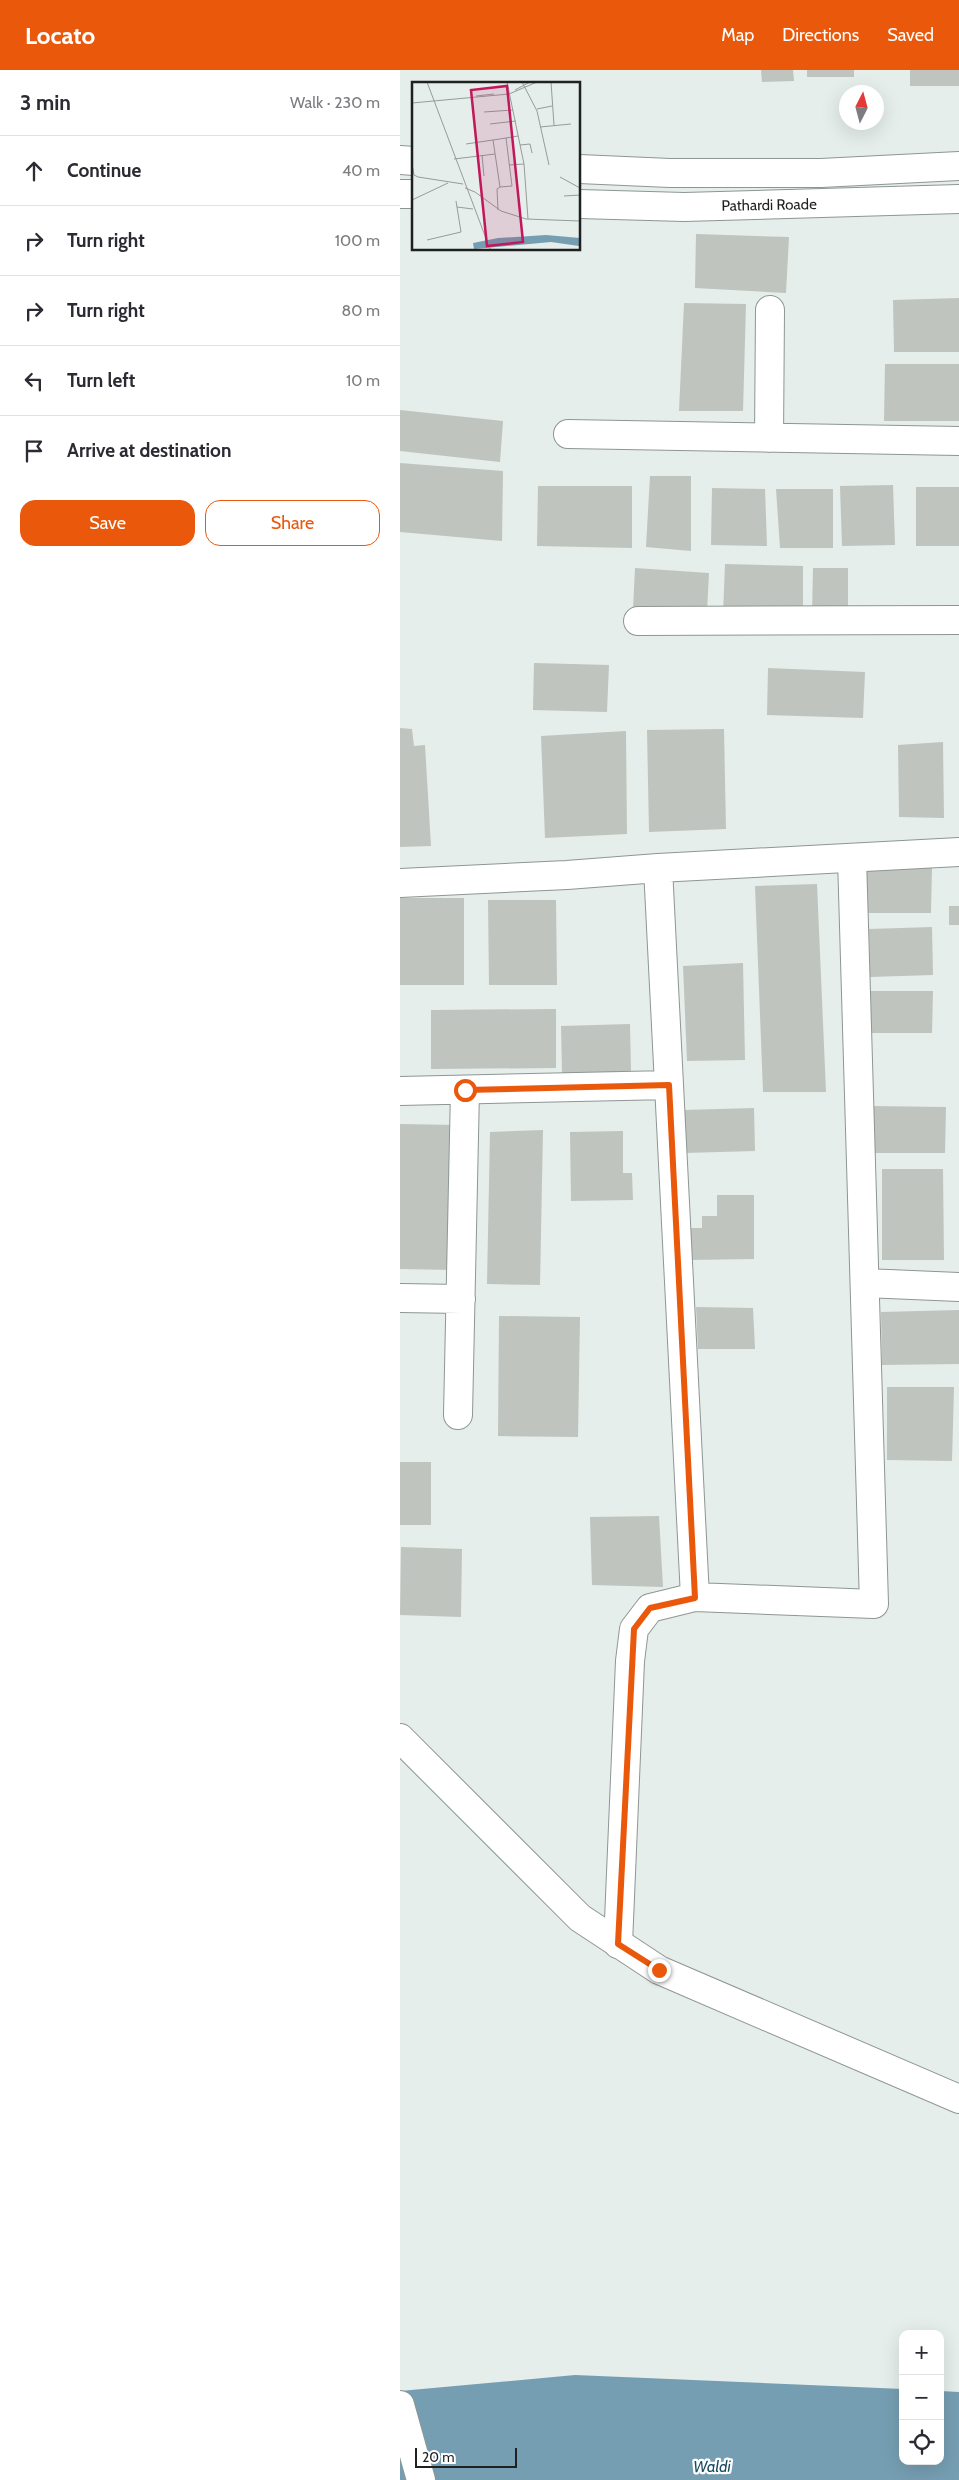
<!DOCTYPE html>
<meta charset="utf-8">
<style>
body{margin:0;font-family:Cabin,sans-serif;background:#f2f2f3;color:#2b2b33}
.controls{position:absolute;right:15px;bottom:15px;display:grid;overflow:hidden;border-radius:10px;box-shadow:0 5px 20px #0002}
.controls button{width:45px;height:45px;display:grid;place-items:center;padding:0;border:0;border-bottom:1px solid #e1e1e2;background:#fff;color:#2b2b33;font:25px sans-serif}
.compass{position:absolute;left:439px;top:15px;width:45px;height:45px;border-radius:50%;background:#fff;box-shadow:0 5px 20px #0002;rotate:6deg}
.scale{position:absolute;left:15px;bottom:12px;width:102px;box-sizing:border-box;padding-left:5px;border:2px solid #1e2120;border-top:0;font-size:14px;line-height:18px;white-space:nowrap;color:#1e2120;-webkit-text-stroke:4px #fff;paint-order:stroke}
.stop{position:absolute;width:15px;height:15px;margin:-11px;border:4px solid #ea580c;border-radius:50%;background:#fff}
.stop.end{background:#ea580c;border-color:#fff;box-shadow:0 1px 5px #0008}
.list{margin:0;padding:0;list-style:none}
h2{display:flex;justify-content:space-between;align-items:center;height:65px;margin:0;padding:0 20px;font-size:21px}
h2 small{font-size:16px;font-weight:400;color:#7c7c81}
.list li{display:grid;grid-template-columns:32px 1fr auto;gap:15px;align-items:center;box-sizing:border-box;height:70px;padding:0 20px;border-top:1px solid #e1e1e2}
.list b{display:block;font-size:19px;white-space:nowrap}
.list em{font-size:16px;font-style:normal;color:#7c7c81}
.actions{display:flex;gap:10px;padding:15px 20px}
.actions a{flex:1;padding:11px 0;border:1px solid #ea580c;border-radius:15px;text-align:center;font-size:18px;color:#ea580c}
.actions .main{background:#ea580c;color:#fff}
.icon{flex:none;width:28px;height:28px;fill:none;stroke:currentColor;stroke-width:2;stroke-linecap:round;stroke-linejoin:round}
.map{position:relative;flex:none;width:559px;height:2410px;overflow:hidden}
header{display:flex;align-items:center;gap:30px;box-sizing:border-box;height:70px;padding:0 25px;background:#ea580c;color:#fff}
header strong{font-size:24px}
nav{display:flex;gap:28px;margin-inline-start:auto;font-size:18px}
main{display:flex}
aside{flex:1;background:#fff}
.map>svg:first-child{display:block}
.water{fill:#769eb2}
.building{fill:#bfc4be}
.lines{fill:none;stroke-linecap:round;stroke-linejoin:round}
.minor-casing{stroke:#8e9693;stroke-width:30}
.tertiary-casing{stroke:#8e9693;stroke-width:30}
.minor{stroke:#fff;stroke-width:28}
.tertiary{stroke:#fff;stroke-width:28}
.route{stroke:#ea580c;stroke-width:6}
.labels{text-anchor:middle;stroke-width:4.5;stroke-linejoin:round;paint-order:stroke}
.street-label{font-size:15px;fill:#1e2120;stroke:#fff}
.water-label{font-size:16px;font-style:italic;fill:#154a60;stroke:#fff}
.inset-road{fill:none;stroke:#959c9a;stroke-width:1}
.view{fill:#c2185b;fill-opacity:0.15;stroke:#c2185b;stroke-width:2.5}
.inset-edge{fill:none;stroke:#1e2120;stroke-width:2.5}
</style>
<header>
<strong>Locato</strong>
<nav><a>Map</a><a>Directions</a><a>Saved</a></nav>
</header>
<main>
<aside>
<h2>3 min<small>Walk · 230 m</small></h2>
<ul class="list">
<li><svg class="icon" aria-label="ahead" viewBox="0 0 24 24"><path d="M12 20V5M6 11l6-6 6 6"/></svg><div><b>Continue</b></div><em>40 m</em></li>
<li><svg class="icon" aria-label="right" viewBox="0 0 24 24"><path d="M7 20v-9h11M14 6l5 5-5 5"/></svg><div><b>Turn right</b></div><em>100 m</em></li>
<li><svg class="icon" aria-label="right" viewBox="0 0 24 24"><path d="M7 20v-9h11M14 6l5 5-5 5"/></svg><div><b>Turn right</b></div><em>80 m</em></li>
<li><svg class="icon" aria-label="left" viewBox="0 0 24 24"><path d="M17 20v-9H6M10 6l-5 5 5 5"/></svg><div><b>Turn left</b></div><em>10 m</em></li>
<li><svg class="icon" aria-label="arrive" viewBox="0 0 24 24"><path d="M6 21V4h12l-3 4 3 4H6"/></svg><div><b>Arrive at destination</b></div></li>
</ul>
<div class="actions"><a class="main">Save</a><a>Share</a></div>
</aside>
<div class="map">
<svg width="559" height="2410" viewBox="0 0 559 2410">
<rect width="100%" height="100%" fill="#e5eeeb"/>
<path class="water" d="M 175,2305 L 503,2319 L 503,2391 L 540,2391 L 540,2321 L 559,2322 L 559,2410 L 0,2410 L 0,2321 Z"/>
<path class="building" d="M 361,0 L 393,0 L 394,11 L 362,12 Z
M 407,0 L 454,0 L 454,7 L 407,7 Z
M 510,0 L 559,0 L 559,16 L 510,16 Z
M 296,164 L 389,167 L 386,223 L 295,218 Z
M 559,228 L 559,282 L 494,282 L 493,230 Z
M 284,233 L 346,234 L 343,341 L 279,341 Z
M 485,294 L 559,294 L 559,351 L 484,351 Z
M 0,340 L 103,351 L 100,392 L 0,381 Z
M 0,393 L 103,401 L 102,471 L 0,462 Z
M 250,406 L 291,406 L 291,481 L 246,477 Z
M 493,415 L 495,475 L 442,476 L 440,416 Z
M 138,416 L 232,416 L 232,478 L 137,476 Z
M 516,417 L 559,417 L 559,476 L 516,476 Z
M 312,418 L 365,419 L 367,476 L 311,475 Z
M 376,419 L 433,419 L 433,478 L 380,478 Z
M 325,494 L 403,496 L 403,544 L 323,545 Z
M 235,498 L 309,503 L 307,542 L 233,539 Z
M 413,498 L 448,498 L 448,542 L 412,543 Z
M 134,593 L 209,595 L 207,642 L 133,640 Z
M 368,598 L 465,602 L 463,648 L 367,645 Z
M 0,658 L 12,659 L 14,676 L 25,675 L 31,776 L 0,777 Z
M 324,659 L 326,759 L 249,762 L 247,660 Z
M 226,661 L 227,764 L 145,768 L 141,666 Z
M 543,672 L 544,748 L 499,747 L 498,675 Z
M 532,798 L 531,843 L 466,843 L 465,799 Z
M 417,814 L 426,1022 L 363,1022 L 355,816 Z
M 0,828 L 64,828 L 64,915 L 0,915 Z
M 88,830 L 156,830 L 157,915 L 89,915 Z
M 549,836 L 559,836 L 559,855 L 549,855 Z
M 532,857 L 533,905 L 470,907 L 469,859 Z
M 343,893 L 345,990 L 287,991 L 283,896 Z
M 469,921 L 533,921 L 532,963 L 470,963 Z
M 156,939 L 156,998 L 31,999 L 31,940 Z
M 230,954 L 231,1003 L 162,1003 L 161,956 Z
M 470,1036 L 546,1037 L 545,1083 L 471,1083 Z
M 354,1038 L 355,1081 L 285,1083 L 283,1040 Z
M 0,1054 L 56,1055 L 53,1200 L 0,1199 Z
M 143,1060 L 140,1215 L 87,1214 L 90,1062 Z
M 223,1061 L 223,1103 L 232,1103 L 233,1130 L 171,1131 L 170,1062 Z
M 482,1099 L 543,1099 L 544,1190 L 482,1190 Z
M 317,1125 L 354,1125 L 354,1189 L 289,1190 L 289,1158 L 302,1158 L 302,1146 L 317,1146 Z
M 296,1237 L 353,1238 L 355,1279 L 298,1279 Z
M 559,1240 L 559,1294 L 482,1295 L 481,1242 Z
M 99,1246 L 180,1247 L 178,1367 L 98,1366 Z
M 487,1317 L 554,1317 L 552,1391 L 487,1390 Z
M 0,1392 L 31,1392 L 31,1455 L 0,1455 Z
M 259,1446 L 263,1517 L 192,1515 L 190,1447 Z
M 1,1477 L 62,1479 L 61,1547 L 0,1545 Z"/>
<g class="lines">
<g class="minor-casing">
<path id="minor" d="M 168,364 L 559,371
M 369,368 L 370,240
M 238,551 L 559,550
M 452,788 L 474,1534 L 295,1527 L 258,798 L 559,782
M 0,813 L 167,805 L 258,798
M 0,1021 L 269,1015
M 465,1213 L 559,1217
M 0,1228 L 61,1229
M 58,1345 L 65,1020
M 218,1874 L 230,1591 L 234,1559 L 250,1538 L 295,1527"/>
</g>
<g class="tertiary-casing">
<path id="tertiary" d="M 0,90 L 14,91
M 179,99 L 270,103 L 421,103 L 559,96
M 0,124 L 14,124
M 179,134 L 284,137 L 559,129
M 0,1668 L 180,1848 L 259,1900 L 559,2029
M 0,2335 L 21,2410"/>
</g>
<use href="#minor" class="minor"/>
<use href="#tertiary" class="tertiary"/>
</g>
<g class="lines">
<path class="route" d="M 65,1020 L 269,1015 L 295,1528 L 250,1538 L 234,1559 L 218,1874 L 259,1900"/>
</g>
<g class="labels">
<g class="street-label">
<text transform="translate(369 135) rotate(-1)" y="5">Pathardi Roade</text>
</g>
<g class="water-label">
<text transform="translate(312 2396) rotate(-1)" y="6">Waldi</text>
</g>
</g>
<g transform="translate(12 12)">
<rect width="168" height="168" fill="#e5eeeb"/>
<path d="M 134,153 L 168,156 L 167,164 L 139,160 L 62,167 L 61,161 L 86,156 Z" fill="#769eb2"/>
<path class="inset-road" d="M 15,0 L 78,167M 95,0 L 112,82 L 116,137M 110,0 L 125,29 L 137,83M 139,0 L 142,43M 103,8 L 118,0M 64,14 L 82,12M 0,21 L 97,12 L 125,0M 125,27 L 140,24M 72,30 L 101,28M 78,42 L 104,39M 128,45 L 159,42M 94,56 L 100,104 L 88,105 L 81,58 L 94,56 L 106,54M 54,62 L 81,58M 108,63 L 118,62 L 120,71M 70,73 L 72,94M 42,77 L 83,72M 0,82 L 2,93 L 6,95 L 51,102M 97,83 L 112,82M 148,95 L 168,106M 53,106 L 63,110 L 89,129 L 114,137 L 168,139M 152,114 L 168,113M 0,118 L 36,101M 45,125 L 61,127M 86,128 L 85,107 L 88,105M 15,158 L 49,150 L 44,119"/>
<path class="view" d="M 95,4 L 111,160 L 75,164 L 59,8 Z"/>
<rect width="168" height="168" class="inset-edge"/>
</g>
</svg>
<div class="controls">
<button>+</button>
<button>−</button>
<button><svg class="icon" aria-label="locate" viewBox="0 0 24 24"><circle cx="12" cy="12" r="6"/><path d="M12 2v4M12 18v4M2 12h4M18 12h4"/></svg></button>
</div>
<svg class="compass" viewBox="-18 -18 36 36"><path d="M0-13l5 13h-10z" fill="#e53935"/><path d="M0 13l5-13h-10z" fill="#7c7c81"/></svg>
<div class="scale">20 m</div>
<div class="stop" style="left:65px;top:1020px"></div>
<div class="stop end" style="left:259px;top:1900px"></div>
</div>
</main>
